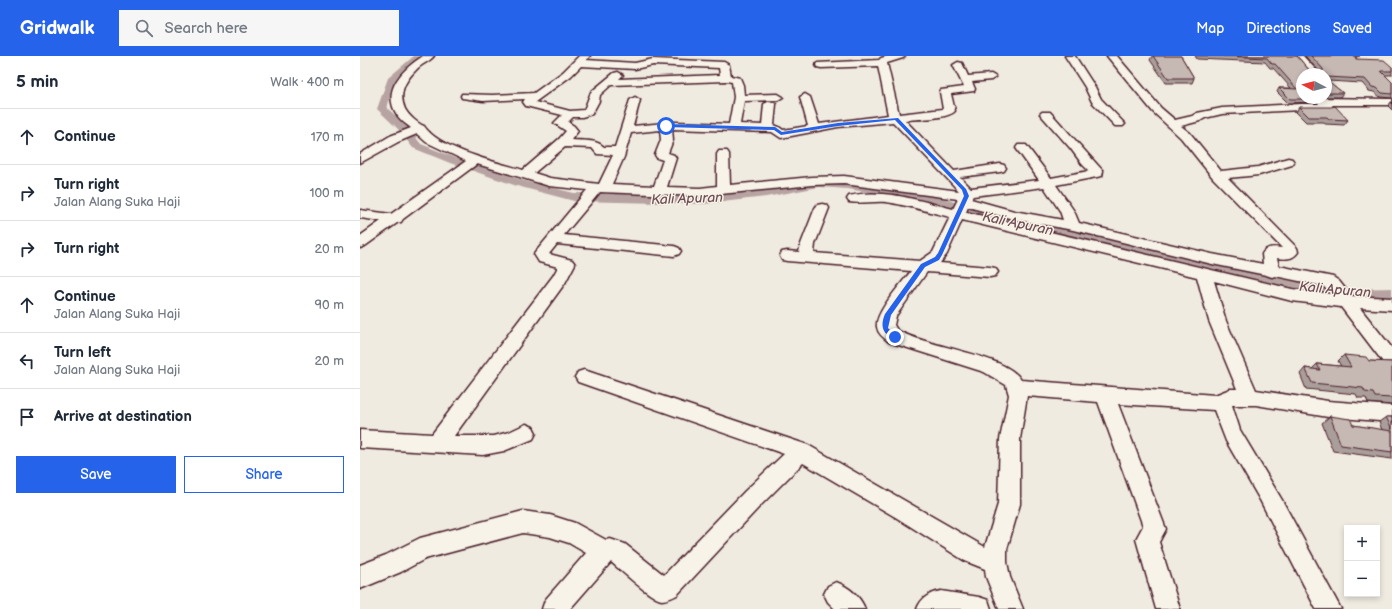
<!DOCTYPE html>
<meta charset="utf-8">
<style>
body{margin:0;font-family:"Balsamiq Sans",sans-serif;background:#f6f6f7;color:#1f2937}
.controls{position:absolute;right:12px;bottom:12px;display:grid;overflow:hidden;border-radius:0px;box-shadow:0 2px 6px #0003}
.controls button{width:36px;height:36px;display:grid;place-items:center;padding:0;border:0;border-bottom:1px solid #e0e1e3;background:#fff;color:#1f2937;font:20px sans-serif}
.compass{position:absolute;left:936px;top:12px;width:36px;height:36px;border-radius:50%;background:#fff;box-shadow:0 2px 6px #0003;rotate:277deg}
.stop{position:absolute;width:12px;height:12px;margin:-9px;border:3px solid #2563eb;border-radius:50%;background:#fff}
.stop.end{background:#2563eb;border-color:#fff;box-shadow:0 1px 4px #0008}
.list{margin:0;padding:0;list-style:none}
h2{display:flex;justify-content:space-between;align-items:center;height:52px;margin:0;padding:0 16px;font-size:17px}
h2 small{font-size:13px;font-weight:400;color:#747a83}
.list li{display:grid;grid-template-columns:26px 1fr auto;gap:12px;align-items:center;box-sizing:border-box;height:56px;padding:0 16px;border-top:1px solid #e0e1e3}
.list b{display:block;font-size:15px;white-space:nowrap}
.list p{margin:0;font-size:13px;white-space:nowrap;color:#747a83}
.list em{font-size:13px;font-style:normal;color:#747a83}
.actions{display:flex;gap:8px;padding:12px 16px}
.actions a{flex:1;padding:9px 0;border:1px solid #2563eb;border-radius:0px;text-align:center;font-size:14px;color:#2563eb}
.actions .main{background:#2563eb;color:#fff}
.icon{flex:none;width:22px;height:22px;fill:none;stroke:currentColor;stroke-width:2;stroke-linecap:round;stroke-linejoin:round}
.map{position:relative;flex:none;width:1032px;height:553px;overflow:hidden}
header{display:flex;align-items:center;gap:24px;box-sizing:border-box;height:56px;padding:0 20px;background:#2563eb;color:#fff}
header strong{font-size:19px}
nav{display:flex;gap:22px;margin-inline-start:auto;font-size:14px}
.search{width:280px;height:36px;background:#f6f6f7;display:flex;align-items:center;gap:10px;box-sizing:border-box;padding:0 14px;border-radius:0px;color:#747a83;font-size:15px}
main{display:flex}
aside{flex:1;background:#fff}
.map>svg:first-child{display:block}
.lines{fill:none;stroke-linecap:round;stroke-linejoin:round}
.canal{fill:#b7a4a2;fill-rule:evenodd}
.minor-casing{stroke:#4a1f2b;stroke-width:3}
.minor{fill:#f7f3e8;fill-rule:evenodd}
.wall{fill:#aa9e9a;stroke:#4a1f2b}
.building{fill:#c6b8b3;stroke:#4a1f2b}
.route{fill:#2563eb}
.labels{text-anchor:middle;stroke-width:3;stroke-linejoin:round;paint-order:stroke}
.water-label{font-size:14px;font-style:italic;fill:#704e55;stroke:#f7f3e8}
</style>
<header>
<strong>Gridwalk</strong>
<div class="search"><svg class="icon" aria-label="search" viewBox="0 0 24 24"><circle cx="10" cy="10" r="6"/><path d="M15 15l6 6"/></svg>Search here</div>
<nav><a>Map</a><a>Directions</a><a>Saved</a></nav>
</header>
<main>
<aside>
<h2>5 min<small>Walk · 400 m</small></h2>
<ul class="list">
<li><svg class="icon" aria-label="ahead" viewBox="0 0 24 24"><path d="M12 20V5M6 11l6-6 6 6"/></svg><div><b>Continue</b></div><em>170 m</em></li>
<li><svg class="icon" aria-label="right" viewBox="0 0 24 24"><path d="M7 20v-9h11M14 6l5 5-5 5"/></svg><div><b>Turn right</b><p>Jalan Alang Suka Haji</p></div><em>100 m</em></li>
<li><svg class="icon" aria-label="right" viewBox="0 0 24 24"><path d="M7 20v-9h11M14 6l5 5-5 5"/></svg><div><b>Turn right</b></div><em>20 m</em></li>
<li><svg class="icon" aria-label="ahead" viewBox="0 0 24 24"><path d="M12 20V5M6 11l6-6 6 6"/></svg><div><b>Continue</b><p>Jalan Alang Suka Haji</p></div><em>90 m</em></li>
<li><svg class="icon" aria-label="left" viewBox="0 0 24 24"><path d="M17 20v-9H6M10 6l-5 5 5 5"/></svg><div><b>Turn left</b><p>Jalan Alang Suka Haji</p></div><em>20 m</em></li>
<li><svg class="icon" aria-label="arrive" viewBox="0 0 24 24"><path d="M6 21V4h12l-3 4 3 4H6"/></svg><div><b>Arrive at destination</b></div></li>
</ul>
<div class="actions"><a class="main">Save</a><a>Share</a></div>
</aside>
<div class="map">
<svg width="1032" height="553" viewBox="0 0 1032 553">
<rect width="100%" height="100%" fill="#f0ebe0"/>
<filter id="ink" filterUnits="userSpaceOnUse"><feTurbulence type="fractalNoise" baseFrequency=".025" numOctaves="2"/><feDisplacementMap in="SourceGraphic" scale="8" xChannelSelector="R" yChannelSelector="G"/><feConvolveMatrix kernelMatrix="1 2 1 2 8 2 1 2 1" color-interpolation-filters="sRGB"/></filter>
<g filter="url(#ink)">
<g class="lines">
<path class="canal" d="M 54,0 L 63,0 L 35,25 L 27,52 L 45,68 L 61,88 L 98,103 L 165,125 L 214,137 L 344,140 L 406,133 L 459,125 L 488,127 L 564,138 L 589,144 L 614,154 L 736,180 L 840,206 L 932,225 L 990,233 L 1032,232 L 1032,242 L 990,243 L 932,235 L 840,216 L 736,188 L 611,161 L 581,150 L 564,146 L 488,133 L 459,131 L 406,141 L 344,148 L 214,145 L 157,130 L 90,107 L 53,92 L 37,72 L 19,55 L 17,53 L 28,22 Z"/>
<g class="minor-casing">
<path id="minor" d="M 63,0 L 74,0 C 69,6 61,8 56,14 C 45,25 38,37 45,53 C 48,59 58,68 64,70 C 79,93 136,106 163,114 L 199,83 L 206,75 L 194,67 L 202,59 L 166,50 L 163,46 L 165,43 L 123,45 L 102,42 L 101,40 L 102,38 L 132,39 L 174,37 L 203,16 L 219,0 L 230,0 L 226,4 L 275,7 L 293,3 L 364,6 L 369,9 L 371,20 L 380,22 L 383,29 L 384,39 L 418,38 L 423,41 L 418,44 L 384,45 L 380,68 L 402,69 L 404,48 L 410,45 L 416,48 L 414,69 L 419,71 L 423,74 L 448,70 L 440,41 L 445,38 L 450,41 L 459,68 L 528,59 L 518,10 L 461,12 L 457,11 L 456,9 L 457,7 L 519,4 L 521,2 L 528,0 L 545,0 L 543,2 L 527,7 L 539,58 L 583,53 L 580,36 L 581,34 L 604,31 L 593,9 L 598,6 L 602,7 L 608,20 L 631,18 L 636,21 L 631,24 L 612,26 L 615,33 L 614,35 L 591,38 L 595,55 C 588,63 556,63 545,64 L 594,115 L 640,108 L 644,109 L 646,112 L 644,115 L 640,116 L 600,121 L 611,132 L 679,124 L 656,92 L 658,89 L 666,89 L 691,122 L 729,115 L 722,108 L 711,93 L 680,58 L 682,56 L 690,56 L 743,115 L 742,120 L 696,129 L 714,155 L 719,167 L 852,198 L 903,208 L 902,198 C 907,190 913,191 922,192 L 853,122 L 821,82 L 793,56 L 747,0 L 757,0 L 801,52 L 815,64 L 832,60 L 837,57 L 862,52 L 941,48 L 959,48 L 955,42 L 1032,43 L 1032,49 L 972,49 L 974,52 L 968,55 L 941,54 L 862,58 L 845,62 L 840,65 L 821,70 L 830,77 L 861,115 L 898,111 L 928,102 L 932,103 L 934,106 L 932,109 L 899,119 L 868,122 L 937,192 L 938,196 C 933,204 925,203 917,202 L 919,210 L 973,221 L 979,225 L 991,240 L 1032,242 L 1032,254 L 1000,252 L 1032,292 L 1032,312 L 1026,310 L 981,251 L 932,245 L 854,225 L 866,265 L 896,334 L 968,345 L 1032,350 L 1032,366 L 968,361 L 896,349 L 872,349 L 880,374 L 922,444 L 981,553 L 956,553 L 900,444 L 866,385 L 854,354 L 758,348 L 806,473 L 799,486 L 820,553 L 796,553 L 776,483 L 783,470 L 738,346 L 667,340 L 660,383 L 660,448 L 647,493 L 647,506 L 650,521 L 663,553 L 639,553 L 626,521 L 625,513 L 605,505 L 537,462 L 443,407 L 401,449 L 317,539 C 313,541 307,544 302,544 C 291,543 261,514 251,506 L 210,553 L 182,553 L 185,544 L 226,497 L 209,487 L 190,481 L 163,477 L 65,503 L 41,516 L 0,533 L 0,509 L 26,499 L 60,482 L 163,455 L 190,459 L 215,467 L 246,484 L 250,483 L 265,488 L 304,519 L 385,435 L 424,398 L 218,326 L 215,321 L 218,316 L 224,314 L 448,389 L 625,491 L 638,448 L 640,383 L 649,339 L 646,329 L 624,316 L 529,286 C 524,282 518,278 517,271 C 514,257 543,226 551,215 L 427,205 L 422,204 L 420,200 L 422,196 L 427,195 L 439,196 L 441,188 L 455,152 L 457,149 L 462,148 L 467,149 L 469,152 L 455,188 L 454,197 L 560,205 L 573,196 L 590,161 C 569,156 547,149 526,146 C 514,145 500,148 489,146 L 487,143 L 489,140 C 524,132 560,145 593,153 L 598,143 L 484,128 L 452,129 L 340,140 L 240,136 L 204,179 L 314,190 L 319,192 L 321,195 L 319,198 L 314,200 L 197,188 L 189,198 L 212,204 L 215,208 L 205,227 L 94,380 L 134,380 L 149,376 L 166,368 L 173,371 L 176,377 L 173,383 L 144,395 L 123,399 L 0,392 L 0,374 L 72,378 L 193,220 L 198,211 L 179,206 L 174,198 L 227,134 L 189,130 L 117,108 L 43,163 L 41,166 L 37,167 L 5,190 L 0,192 L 0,180 L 21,165 L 0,162 L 0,154 L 31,158 L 106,105 L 66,86 L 57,78 L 38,86 L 0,107 L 0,98 L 30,80 L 51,72 C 46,68 40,64 37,59 C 21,34 43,13 63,0 ZM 293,9 L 359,12 L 360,19 L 259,23 L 263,19 L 258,16 L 254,17 L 231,36 L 224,54 L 210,55 L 175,46 L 211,20 L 221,10 L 275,13 ZM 366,25 L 372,26 L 374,41 L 369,68 L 315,66 L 273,70 L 280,44 L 275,41 L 270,44 L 255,91 L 244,91 C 236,83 223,85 211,84 L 218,75 L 214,70 L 208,66 L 213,61 L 222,61 L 232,58 L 239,45 L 240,39 L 251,29 ZM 533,66 L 599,135 L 484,120 L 452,121 L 370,129 L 369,98 L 367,95 L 359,95 L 357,98 L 357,130 L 340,132 L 307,131 L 316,102 L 314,99 L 308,97 L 313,84 L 312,73 L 412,76 L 421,82 L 478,71 ZM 300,74 L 301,84 L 295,99 L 297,102 L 303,104 L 294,130 L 252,128 L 264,101 L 271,77 ZM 205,91 L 232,92 L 237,98 L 253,99 L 239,128 L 190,122 L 174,117 ZM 684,131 L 700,155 L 703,164 L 654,155 L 611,143 L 613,140 ZM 608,151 L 653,163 L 713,174 L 852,208 L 906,219 L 912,221 L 915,220 L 963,230 L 971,238 L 932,233 L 606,156 ZM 602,164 L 837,221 L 849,265 L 877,333 L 870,333 L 855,339 L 661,324 C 646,298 565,291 537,274 L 534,269 L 536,260 L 567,216 L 630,221 L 635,220 L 638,216 L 635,212 L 630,211 L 580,207 L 587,198 Z
M 705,0 L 715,0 L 735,31 L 741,43 L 765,68 L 763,70 L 755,70 L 732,46 L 725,31 Z
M 933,0 L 943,0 L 960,18 L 949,18 Z
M 476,526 C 489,531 500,540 505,553 L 475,553 L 468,546 L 464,538 L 468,530 Z
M 581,535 L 619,541 L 628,544 L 631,553 L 557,553 C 561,542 569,537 581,535 Z"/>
</g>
<use href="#minor" class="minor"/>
</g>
<path class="wall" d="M 792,0 L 821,0 L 834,22 L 832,27 L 806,27 L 790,4 Z
M 835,0 L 937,0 L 950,15 L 959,15 L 945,0 L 1000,0 L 996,1 L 996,3 L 1032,11 L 1032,19 L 1024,19 L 1032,26 L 1032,42 L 1020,41 L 1014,36 L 1009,35 L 1002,27 L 968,25 L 983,37 L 980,41 L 966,41 L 966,18 L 942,18 L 959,43 L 956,46 L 928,47 L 917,36 L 919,32 L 931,32 L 913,12 L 910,12 L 905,6 L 837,3 Z
M 1031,46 L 1032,46 L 1032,54 L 1028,50 Z
M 939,51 L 988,64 L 984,69 L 965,68 L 964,66 L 946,66 L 936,56 Z
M 984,299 L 1009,305 L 1032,306 L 1032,349 L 1008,347 L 1006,342 L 998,342 L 996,338 L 946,333 L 940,318 L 945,312 L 952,313 L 957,308 L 981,310 L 978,305 Z
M 970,360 L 993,369 L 1022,374 L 1019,366 L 1026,361 L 1032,361 L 1032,403 L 973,395 L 962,367 Z"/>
<path class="building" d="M 793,0 L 821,0 L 834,22 L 808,22 Z
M 863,0 L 937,0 L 950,15 L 963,15 L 963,13 L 951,0 L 995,0 L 996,3 L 1024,4 L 1032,11 L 1032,15 L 1021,15 L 1032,26 L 1032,38 L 1022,37 L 1017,32 L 1012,31 L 1005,23 L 966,21 L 966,18 L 942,18 L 942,42 L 958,42 L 959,43 L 930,43 L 919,32 L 937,33 L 915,8 L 912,8 L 907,2 Z
M 966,23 L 983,37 L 966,37 Z
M 975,50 L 988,64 L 969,63 L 967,61 L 949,61 L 939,51 L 971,51 Z
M 984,299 L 1006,301 L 1009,305 L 1032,306 L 1032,342 L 1015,341 L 1013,337 L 1005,336 L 1003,332 L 952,327 L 945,312 L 960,314 L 957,308 L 991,311 Z
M 970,360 L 990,363 L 993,369 L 1032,375 L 1032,396 L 981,389 Z
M 1026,361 L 1032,361 L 1032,373 Z"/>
</g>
<path class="route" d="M 538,62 L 606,133 L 609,140 L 582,199 L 579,204 L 565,211 L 531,259 L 528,272 C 531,276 536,277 538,281 L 535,283 C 522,278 520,270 525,258 L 561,208 L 575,201 L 578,197 L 604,140 L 602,134 L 535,64 L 478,70 L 421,79 L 414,74 L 306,71 L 303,70 L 306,68 L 415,71 L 422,76 L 478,67 Z"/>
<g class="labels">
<g class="water-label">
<text transform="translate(327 142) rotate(-2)" y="5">Kali Apuran</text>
<text transform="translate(658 167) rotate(12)" y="5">Kali Apuran</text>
<text transform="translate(975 233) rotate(5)" y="5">Kali Apuran</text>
</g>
</g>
</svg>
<div class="controls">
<button>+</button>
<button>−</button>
</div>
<svg class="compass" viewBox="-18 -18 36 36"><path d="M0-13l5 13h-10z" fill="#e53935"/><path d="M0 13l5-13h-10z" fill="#747a83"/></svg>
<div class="stop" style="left:306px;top:70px"></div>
<div class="stop end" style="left:535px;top:281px"></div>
</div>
</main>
